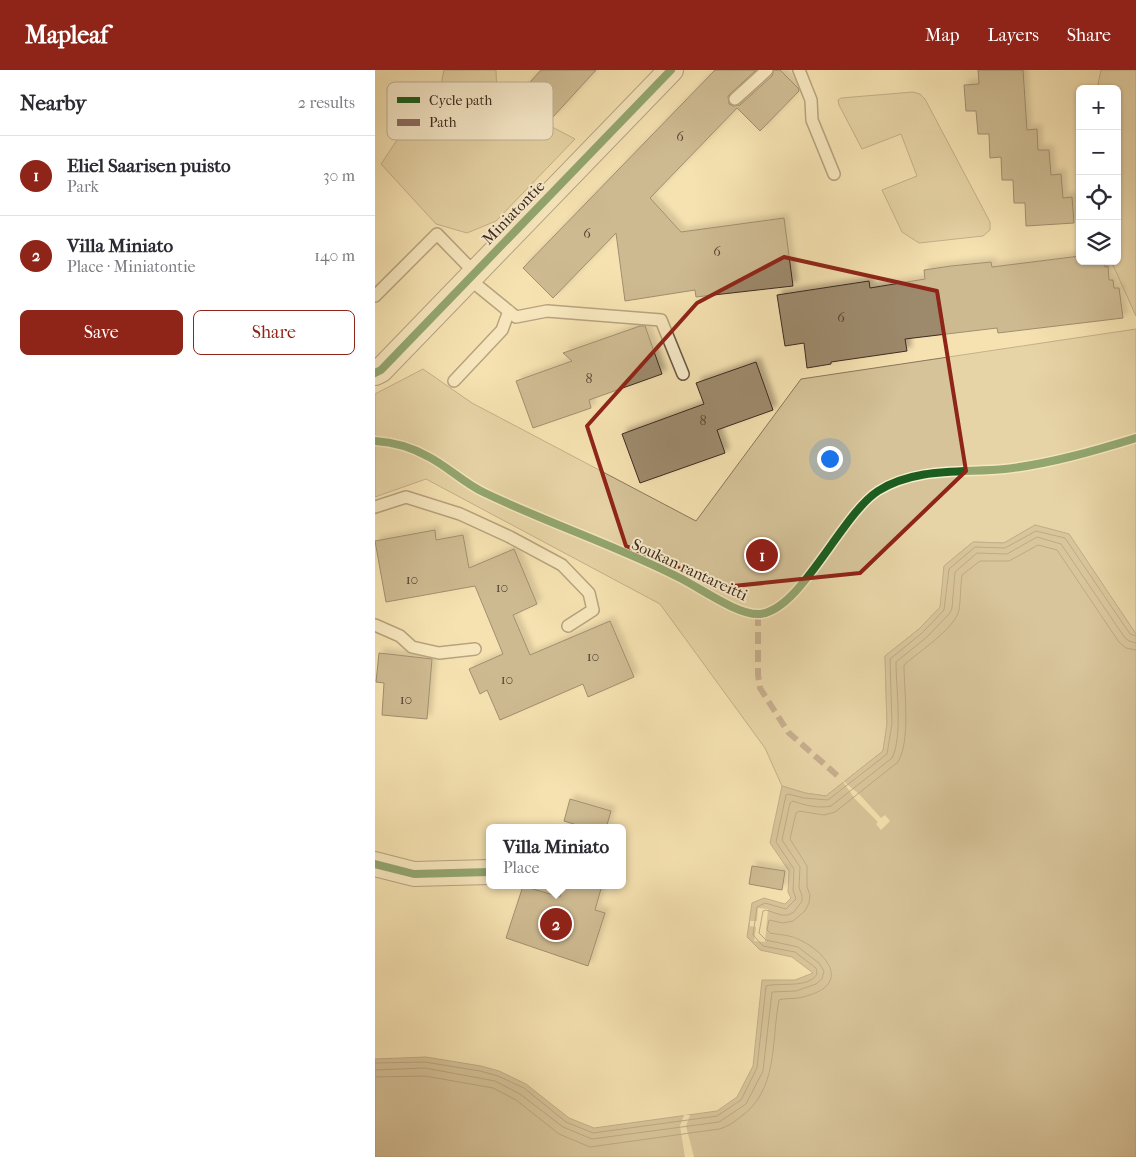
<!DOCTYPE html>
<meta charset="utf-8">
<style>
body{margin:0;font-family:"IM FELL French Canon",serif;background:#f2f2f3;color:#2b2b33}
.controls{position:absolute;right:15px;top:15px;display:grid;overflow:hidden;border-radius:8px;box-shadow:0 1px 4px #0004}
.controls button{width:45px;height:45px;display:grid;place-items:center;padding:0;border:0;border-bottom:1px solid #e1e1e2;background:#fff;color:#2b2b33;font:25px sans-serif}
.you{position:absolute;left:454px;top:388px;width:18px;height:18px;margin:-12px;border:4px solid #fff;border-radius:50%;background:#1a73e8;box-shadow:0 0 0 8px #1a73e833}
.badge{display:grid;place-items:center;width:32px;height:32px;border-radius:50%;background:#8f2418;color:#fff;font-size:16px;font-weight:700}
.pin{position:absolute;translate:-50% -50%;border:2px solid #fff;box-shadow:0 1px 5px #0006}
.popup{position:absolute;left:111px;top:754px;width:140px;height:65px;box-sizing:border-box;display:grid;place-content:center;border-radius:8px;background:#fff;filter:drop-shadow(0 1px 4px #0005);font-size:16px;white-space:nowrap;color:#7c7c81}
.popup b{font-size:19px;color:#2b2b33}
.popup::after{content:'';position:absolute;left:50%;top:100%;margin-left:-10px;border:10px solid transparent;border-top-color:#fff}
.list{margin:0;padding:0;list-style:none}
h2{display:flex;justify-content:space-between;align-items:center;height:65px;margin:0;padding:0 20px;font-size:21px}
h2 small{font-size:16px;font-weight:400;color:#7c7c81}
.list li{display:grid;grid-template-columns:32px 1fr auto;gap:15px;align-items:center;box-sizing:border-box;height:80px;padding:0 20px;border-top:1px solid #e1e1e2}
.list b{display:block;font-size:19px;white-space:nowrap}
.list p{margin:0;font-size:16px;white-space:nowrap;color:#7c7c81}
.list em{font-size:16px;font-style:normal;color:#7c7c81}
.actions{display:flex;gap:10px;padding:15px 20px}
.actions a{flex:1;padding:11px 0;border:1px solid #8f2418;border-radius:8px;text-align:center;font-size:18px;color:#8f2418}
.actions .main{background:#8f2418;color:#fff}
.icon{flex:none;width:28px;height:28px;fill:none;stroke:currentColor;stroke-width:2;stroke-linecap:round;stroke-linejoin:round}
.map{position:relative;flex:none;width:761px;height:1087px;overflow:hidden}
header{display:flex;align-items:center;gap:30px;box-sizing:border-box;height:70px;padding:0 25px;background:#8f2418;color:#fff}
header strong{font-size:24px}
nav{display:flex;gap:28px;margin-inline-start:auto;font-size:18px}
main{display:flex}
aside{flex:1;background:#fff}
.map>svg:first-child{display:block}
.green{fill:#d6c399;stroke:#89765d}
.water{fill:#b7a380;stroke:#86735a}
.pier{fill:#f6e2b1}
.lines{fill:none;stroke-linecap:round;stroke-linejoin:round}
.shore{stroke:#7a6650;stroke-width:1}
.building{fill:#9d8a6c;stroke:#3c2a21;filter:url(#shadow)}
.lane-casing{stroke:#6a5845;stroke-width:14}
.street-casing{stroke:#6a5845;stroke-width:26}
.lane{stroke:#f9eccc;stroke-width:11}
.street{stroke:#f9eccc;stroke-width:24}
.quiet{stroke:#8d6e63;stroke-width:6;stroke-dasharray:12 6;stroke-linecap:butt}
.cycleway-casing{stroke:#f9eccc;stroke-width:11}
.cycleway{stroke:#1b5e20;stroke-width:8}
.marked{fill:none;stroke:#8f2418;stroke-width:4;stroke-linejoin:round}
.labels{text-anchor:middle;stroke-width:4;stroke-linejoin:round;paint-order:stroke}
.number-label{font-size:14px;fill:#544234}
.street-label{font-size:16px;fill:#3c2a21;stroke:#f9eccc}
.key{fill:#f9eccc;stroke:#c0b299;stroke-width:1}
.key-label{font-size:14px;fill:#3c2a21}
</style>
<header>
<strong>Mapleaf</strong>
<nav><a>Map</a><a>Layers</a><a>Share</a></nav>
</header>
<main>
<aside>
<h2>Nearby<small>2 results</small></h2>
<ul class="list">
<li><span class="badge">1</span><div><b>Eliel Saarisen puisto</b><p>Park</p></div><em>30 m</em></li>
<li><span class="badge">2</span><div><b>Villa Miniato</b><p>Place · Miniatontie</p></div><em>140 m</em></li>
</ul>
<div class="actions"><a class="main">Save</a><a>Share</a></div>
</aside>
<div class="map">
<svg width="761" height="1087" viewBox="0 0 761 1087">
<defs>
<filter id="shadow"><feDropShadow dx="4.5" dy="-4.5" stdDeviation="2.5" flood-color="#0004"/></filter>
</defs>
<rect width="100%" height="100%" fill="#f6e2b1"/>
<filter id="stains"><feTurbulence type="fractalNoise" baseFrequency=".004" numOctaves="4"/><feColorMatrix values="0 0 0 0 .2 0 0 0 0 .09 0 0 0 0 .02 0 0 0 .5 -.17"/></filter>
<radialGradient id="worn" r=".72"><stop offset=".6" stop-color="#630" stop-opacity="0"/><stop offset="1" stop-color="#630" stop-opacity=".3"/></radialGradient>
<path class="green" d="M 69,0 L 121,0 L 122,28 L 200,69 L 121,151 L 92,163 L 61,154 L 6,94 L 38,46 L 65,20 Z
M 726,0 L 761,0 L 761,246 L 736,191 L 742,191 L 742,19 L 722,19 Z
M 538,22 L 545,24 L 550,29 L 615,152 L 615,160 L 608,166 L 544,173 L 527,162 L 507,120 L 542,106 L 526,64 L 487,79 L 464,35 L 463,30 L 466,28 Z
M 761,259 L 761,564 L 694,464 L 660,455 L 629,473 L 598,472 L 569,496 L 566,537 L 544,559 L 510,586 L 512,654 L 508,681 L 451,726 L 430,723 L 407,716 L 390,678 L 285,534 L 51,409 L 0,427 L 0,324 L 48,299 L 97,333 L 321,451 L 426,309 Z"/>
<path class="water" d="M 660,455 L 694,464 L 761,564 L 761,1087 L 0,1087 L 0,989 L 51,987 L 106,996 L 124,1001 L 151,1014 L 194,1048 L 219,1058 L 342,1041 L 362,1027 L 378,996 L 387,910 L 420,910 L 438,903 L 417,887 L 385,880 L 372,867 L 377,833 L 389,828 L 410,834 L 416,828 L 413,822 L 414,801 L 395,773 L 407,716 L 430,723 L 451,726 L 508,681 L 512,654 L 510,586 L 544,559 L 565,537 L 569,496 L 598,472 L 629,473 Z"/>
<path class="pier" d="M 467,710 L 485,725 L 506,748 L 510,745 L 515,751 L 506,760 L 501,754 L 503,752 L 480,729 Z
M 383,838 L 393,839 L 390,872 L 379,871 L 381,857 L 375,856 L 375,851 L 382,851 Z
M 309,1045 L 315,1045 L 311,1056 L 319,1087 L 310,1087 L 305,1056 Z"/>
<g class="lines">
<path class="shore" d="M 0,993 L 50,992 L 105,1001 L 123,1006 L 149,1018 L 191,1052 L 218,1063 L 342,1046 L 366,1030 L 382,998 L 391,916 C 405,912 433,919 442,904 L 441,898 L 420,882 L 388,876 L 378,865 L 382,837 L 390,833 L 411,839 L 421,829 L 418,820 L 419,799 L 401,772 L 411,725 L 413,724 L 429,728 L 453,730 L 512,684 L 517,654 L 515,589 L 547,563 L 569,540 L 574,499 L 600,477 L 630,478 L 661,461 L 690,468 L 755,564 L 761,566
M 0,1000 L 50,998 L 120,1011 L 145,1024 L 188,1057 L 217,1069 L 344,1052 L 371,1034 L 388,1001 L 397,922 L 421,921 L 441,914 L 447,909 L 449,901 L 444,893 L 423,877 L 391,870 L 384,863 L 388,841 L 391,840 L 406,845 L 413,845 L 419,842 L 427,831 L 427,825 L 424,818 L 425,797 L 407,770 L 415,733 L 418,731 C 429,735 444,739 456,736 L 517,688 C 528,667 521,616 521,592 L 552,567 L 575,543 L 577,538 L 580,502 L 602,483 L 632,484 L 662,467 L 686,474 L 750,568 L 754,571 L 761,573
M 0,1007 L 50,1006 L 118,1018 L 141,1030 L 184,1064 L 215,1077 L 344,1059 C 352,1057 358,1053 364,1048 C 404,1021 396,971 404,930 C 410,928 416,929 423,928 C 430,927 442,923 448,919 C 471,902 441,877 425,870 C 416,865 405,865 395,863 L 392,860 L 394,850 L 408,853 L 418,851 L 430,841 L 434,833 L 435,825 L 432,817 L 432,796 L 415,769 L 421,743 L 424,741 L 449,745 L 460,742 L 523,692 C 536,670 529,621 529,595 C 543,582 580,559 584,540 C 586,529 585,517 587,505 L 605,491 L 634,491 L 663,475 L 682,480 L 744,572 L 751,578 L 761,580"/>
</g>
<path class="building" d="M 166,0 L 221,0 L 177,48 L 148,20 Z
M 340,0 L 381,0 L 353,26 L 354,34 L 358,36 L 365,35 L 397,6 L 399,0 L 405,0 L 423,18 L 424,21 L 385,61 L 362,38 L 275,128 L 306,162 L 409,148 L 418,216 L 321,227 L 320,220 L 250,231 L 241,163 L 178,228 L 148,198 Z
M 603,0 L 648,0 L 652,60 L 662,59 L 663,80 L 674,80 L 676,105 L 686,104 L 688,128 L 697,127 L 699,153 L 651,156 L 650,133 L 639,133 L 638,110 L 627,110 L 626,87 L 615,88 L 614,64 L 603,64 L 601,41 L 591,41 L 589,15 L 604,14 Z
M 705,186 L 705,191 L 729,191 L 730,197 L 733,196 L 734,210 L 738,210 L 739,218 L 744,218 L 748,248 L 623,263 L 622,258 L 530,269 L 532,281 L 456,292 L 456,294 L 432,298 L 429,273 L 410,276 L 402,225 L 494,211 L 495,218 L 550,209 L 549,200 L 576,196 L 616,192 L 617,197 Z
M 265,256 L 270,256 L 287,304 L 214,330 L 216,338 L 158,358 L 141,311 L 197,291 L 188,283 Z
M 381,292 L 398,340 L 342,360 L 350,383 L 265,413 L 247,364 L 329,334 L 321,313 Z
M 60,460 L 61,470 L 88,465 L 94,498 L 139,479 L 162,534 L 138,545 L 155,585 L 235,551 L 259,607 L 213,627 L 208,614 L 125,650 L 112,620 L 105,624 L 94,599 L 128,584 L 100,516 L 11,532 L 0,471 Z
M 4,583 L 57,589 L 52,649 L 7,645 L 9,613 L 1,612 Z
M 195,729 L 236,741 L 231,758 L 211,758 L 189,751 Z
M 377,796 L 410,801 L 407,820 L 374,814 Z
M 189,815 L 227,815 L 220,840 L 230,843 L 213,896 L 131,868 L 148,816 L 185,827 Z"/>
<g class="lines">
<g class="lane-casing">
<path id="lane" d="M 424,0 L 436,30 L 437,50 L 459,104
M 360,29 L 392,0
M 93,208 L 141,247 L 172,241 L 286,250 L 308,304
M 0,226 L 62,164 L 99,202
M 79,311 L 127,260 L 134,241
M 0,437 L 31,427 L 85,444 L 135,467 L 187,495 L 214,523 L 218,540 L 193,556
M 0,555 L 25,566 L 37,577 L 64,583 L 100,579"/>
</g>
<g class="street-casing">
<path id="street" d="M 0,303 L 6,300 L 296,0
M 0,794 L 39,804 L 115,802"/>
</g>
<use href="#lane" class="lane"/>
<use href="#street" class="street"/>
<path class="quiet" d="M 383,544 L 383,605 L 385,618 L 413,662 L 465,708"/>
<g class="cycleway-casing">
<path id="cycleway" d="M 0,303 L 6,300 L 296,0
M 0,371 C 18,372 38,378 54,387 C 73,397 89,413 108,422 C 172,453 240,475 303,507 C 324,517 363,546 385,544 C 426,540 466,445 503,421 C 541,397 588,403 630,399 C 674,394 719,381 761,368
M 0,794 L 39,804 L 115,802"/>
</g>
<use href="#cycleway" class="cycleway"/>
</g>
<path d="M0 0H761V1087H0ZM 409,187 L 562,221 L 591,401 L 485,503 L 349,517 L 251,476 L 212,356 L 322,233 Z" fill="#f6e2b1" fill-opacity=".55" fill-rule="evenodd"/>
<path class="marked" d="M 409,187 L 562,221 L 591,401 L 485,503 L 349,517 L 251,476 L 212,356 L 322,233 Z"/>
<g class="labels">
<g class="number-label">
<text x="305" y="71">6</text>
<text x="212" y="168">6</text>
<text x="342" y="186">6</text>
<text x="466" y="252">6</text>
<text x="214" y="313">8</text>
<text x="328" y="355">8</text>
<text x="37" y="514">10</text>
<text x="127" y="522">10</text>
<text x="218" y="591">10</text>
<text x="132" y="614">10</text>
<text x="31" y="634">10</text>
</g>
<g class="street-label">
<text transform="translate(138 142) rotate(-46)" y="6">Miniatontie</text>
<text transform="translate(315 499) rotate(25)" y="6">Soukan rantareitti</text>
</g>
</g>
<rect x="12" y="12" width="166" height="58" rx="8" class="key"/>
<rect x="22" y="27" width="23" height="6" fill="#1b5e20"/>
<rect x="22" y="49" width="23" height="7" fill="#8d6e63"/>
<g class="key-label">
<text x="54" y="35">Cycle path</text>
<text x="54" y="57">Path</text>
</g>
<rect width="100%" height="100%" filter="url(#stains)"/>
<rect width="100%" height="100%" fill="url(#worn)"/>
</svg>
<div class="controls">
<button>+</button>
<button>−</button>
<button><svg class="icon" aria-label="locate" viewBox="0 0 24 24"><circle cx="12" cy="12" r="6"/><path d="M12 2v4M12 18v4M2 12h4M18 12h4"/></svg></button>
<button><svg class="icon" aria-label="layers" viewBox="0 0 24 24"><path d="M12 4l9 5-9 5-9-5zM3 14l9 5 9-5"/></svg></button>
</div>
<div class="you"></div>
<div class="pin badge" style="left:387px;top:485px">1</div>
<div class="pin badge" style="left:181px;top:854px">2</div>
<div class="popup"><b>Villa Miniato</b>Place</div>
</div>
</main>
